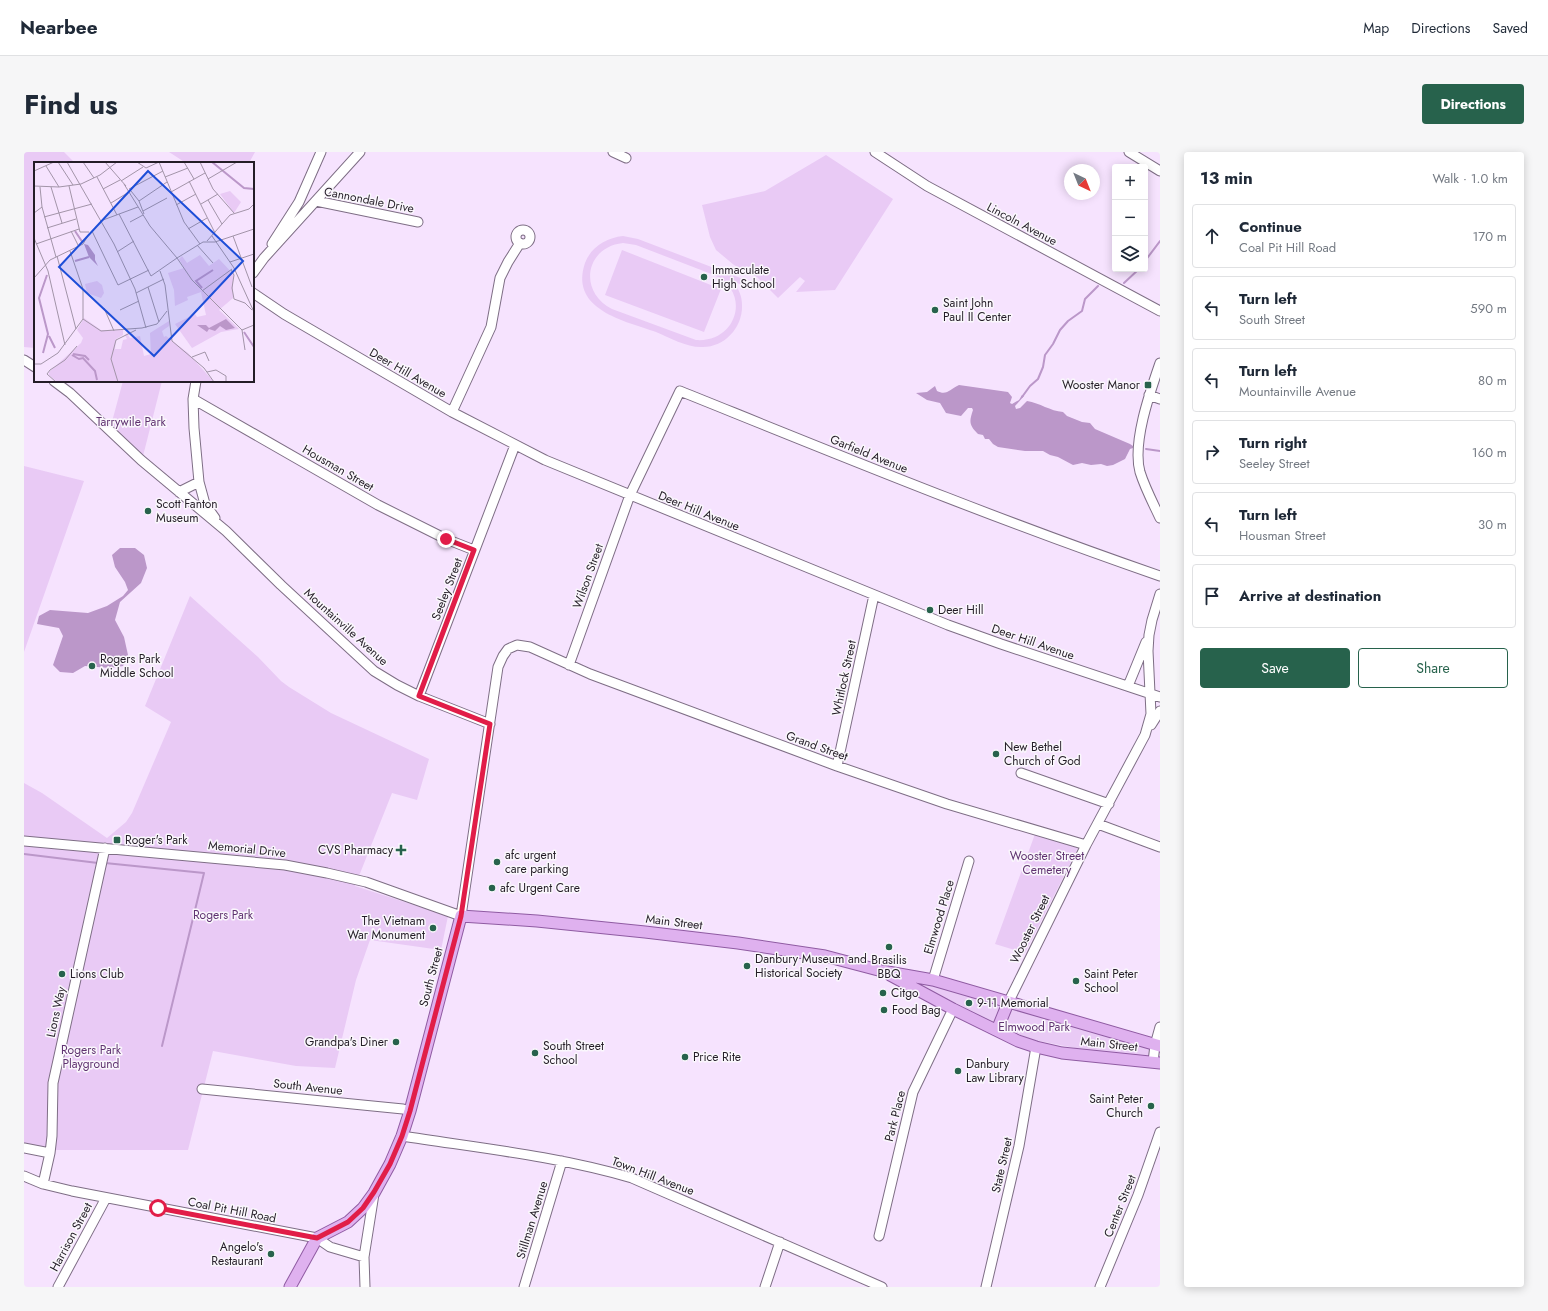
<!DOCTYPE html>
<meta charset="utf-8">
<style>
body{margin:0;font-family:Jost,sans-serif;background:#f6f6f7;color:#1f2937}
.controls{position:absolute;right:12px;top:12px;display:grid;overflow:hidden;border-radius:4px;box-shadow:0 2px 10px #0003}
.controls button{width:36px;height:36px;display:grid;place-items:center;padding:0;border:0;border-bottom:1px solid #e0e1e3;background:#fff;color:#1f2937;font:20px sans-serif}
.compass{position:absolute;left:1040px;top:12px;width:36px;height:36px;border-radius:50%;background:#fff;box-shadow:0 2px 10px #0003;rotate:137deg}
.stop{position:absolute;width:12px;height:12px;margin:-9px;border:3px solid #e11d48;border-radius:50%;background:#fff}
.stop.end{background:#e11d48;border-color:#fff;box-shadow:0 1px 4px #0008}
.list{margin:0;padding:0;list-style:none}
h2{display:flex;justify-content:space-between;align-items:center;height:52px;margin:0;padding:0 16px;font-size:17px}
h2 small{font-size:13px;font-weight:400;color:#747a83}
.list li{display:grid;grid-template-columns:26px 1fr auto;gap:12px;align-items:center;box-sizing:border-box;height:64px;margin:0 8px 8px;padding:0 8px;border:1px solid #e0e1e3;border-radius:4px}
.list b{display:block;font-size:15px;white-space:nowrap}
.list p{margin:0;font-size:13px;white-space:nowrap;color:#747a83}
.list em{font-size:13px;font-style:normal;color:#747a83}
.actions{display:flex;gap:8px;padding:12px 16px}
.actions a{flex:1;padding:9px 0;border:1px solid #27624c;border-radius:4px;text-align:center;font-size:14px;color:#27624c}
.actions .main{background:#27624c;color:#fff}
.icon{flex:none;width:22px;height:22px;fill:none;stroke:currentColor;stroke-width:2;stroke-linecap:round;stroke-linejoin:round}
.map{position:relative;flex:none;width:1136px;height:1135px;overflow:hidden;border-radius:4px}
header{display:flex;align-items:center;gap:24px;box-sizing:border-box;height:56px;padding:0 20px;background:#fff;border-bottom:1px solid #e0e1e3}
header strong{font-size:19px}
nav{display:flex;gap:22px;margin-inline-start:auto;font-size:14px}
.intro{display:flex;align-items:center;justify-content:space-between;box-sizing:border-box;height:96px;padding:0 24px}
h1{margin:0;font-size:28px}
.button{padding:10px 18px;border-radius:4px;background:#27624c;color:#fff;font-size:14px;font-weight:700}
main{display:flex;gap:24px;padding:0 24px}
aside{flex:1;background:#fff;border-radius:4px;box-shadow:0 2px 10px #0003}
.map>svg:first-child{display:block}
.green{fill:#e9caf5;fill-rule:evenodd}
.water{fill:#bb97c9}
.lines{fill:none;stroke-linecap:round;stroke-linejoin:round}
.stream{stroke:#bb97c9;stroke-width:2}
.minor-casing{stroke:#7e6e85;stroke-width:11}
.major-casing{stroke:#8f5ba2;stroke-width:13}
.minor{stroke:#fff;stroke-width:9}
.major{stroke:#dfb1ef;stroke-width:11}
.route{stroke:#e11d48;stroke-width:5}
.poi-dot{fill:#27624c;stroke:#faf7fc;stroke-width:1.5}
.labels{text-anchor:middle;stroke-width:3;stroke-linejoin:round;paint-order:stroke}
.street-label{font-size:12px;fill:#241d27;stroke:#faf7fc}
.poi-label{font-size:12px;fill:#241d27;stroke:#faf7fc;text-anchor:start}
.park-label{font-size:12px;fill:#603371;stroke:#faf7fc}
.inset-river{fill:none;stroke:#bb97c9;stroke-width:2}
.inset-road{fill:none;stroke:#a294a8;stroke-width:1}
.view{fill:#1d4ed8;fill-opacity:0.15;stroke:#1d4ed8;stroke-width:2}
.inset-edge{fill:none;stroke:#241d27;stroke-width:2}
</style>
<header>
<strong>Nearbee</strong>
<nav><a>Map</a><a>Directions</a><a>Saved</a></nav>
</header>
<div class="intro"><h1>Find us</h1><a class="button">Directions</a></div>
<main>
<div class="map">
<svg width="1136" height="1135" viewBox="0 0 1136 1135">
<rect width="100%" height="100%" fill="#f6e3fe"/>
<path class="green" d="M 0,0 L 40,0 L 51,11 L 11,11 L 11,196 L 0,195 Z
M 145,0 L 231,0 L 225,11 L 162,11 Z
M 802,3 L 869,47 L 811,138 L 772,140 L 781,129 L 776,125 L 754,146 L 733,125 L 710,113 L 692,98 L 686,85 L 678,53 L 741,39 Z
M 599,84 L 614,87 L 719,127 L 716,132 L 710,130 C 715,138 718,144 718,153 C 719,175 701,195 679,195 C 664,196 646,186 632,180 C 601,169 545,158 561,111 C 567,95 582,86 599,84 ZM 599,91 L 612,93 L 690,123 C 728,140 713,191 672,188 L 588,157 C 554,140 561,95 599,91 Z
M 598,98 L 697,137 L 680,180 L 581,143 Z
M 99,229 L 138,229 L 118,308 L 86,277 Z
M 0,314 L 60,329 L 0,500 Z
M 166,444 L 234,505 L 257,529 L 265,535 L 307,561 L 405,607 L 393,648 L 368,641 L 331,734 L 424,764 L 417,798 L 346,788 L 332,828 L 311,916 L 272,914 L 189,899 L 164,998 L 23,998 L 0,993 L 0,631 L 18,641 L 83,686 L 102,670 L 108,661 L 147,570 L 121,554 Z
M 1011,682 L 1054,696 L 1001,801 L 971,792 Z
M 893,827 L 1136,897 L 1136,906 L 1051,896 L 1005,887 L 891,831 Z"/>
<path class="water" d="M 935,233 L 984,240 L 988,245 L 986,251 L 988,252 L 995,248 L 998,243 L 1000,244 L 991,254 L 992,257 L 996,256 L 1003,249 C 1016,251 1026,259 1039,260 L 1043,264 L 1058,270 L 1066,271 L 1071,277 L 1106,292 L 1109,294 L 1109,296 L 1106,297 L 1101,307 L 1089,313 L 1083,314 L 1077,312 L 1067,313 L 1058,311 L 1049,313 L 1034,305 L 1026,303 L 1019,299 L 1001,299 L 974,295 L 969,292 L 965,287 L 961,287 L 959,283 L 954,282 C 945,273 945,270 949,258 L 948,256 L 944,256 L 937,264 L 922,261 L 916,251 L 903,248 L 892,241 L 903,240 L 911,234 L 913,239 C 923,244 926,237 935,233 Z
M 96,396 L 111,396 L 120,403 L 123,416 L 117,431 L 96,450 L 91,468 L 100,485 L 104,503 L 99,514 L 86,516 L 61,514 L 49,521 L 36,520 L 29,513 L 39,484 L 35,476 L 13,472 L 15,464 L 26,458 L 64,461 L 83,454 L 99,444 L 104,438 L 101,430 L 91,415 L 88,403 Z"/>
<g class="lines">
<path class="stream" d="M 1121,109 L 1136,89
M 1100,131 L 1115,117
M 998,245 L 1006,234 L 1014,227 L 1019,215 L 1021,203 L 1029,192 L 1036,178 L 1044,169 L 1058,159 L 1061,147 L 1074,134
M 1122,297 L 1136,299
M 0,702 L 74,711
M 81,711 L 180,721 L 138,894"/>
<g class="minor-casing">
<path id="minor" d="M 589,0 L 602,6
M 851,0 L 903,34 L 1136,159
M 1105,0 L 1136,19
M 292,49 L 394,70
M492 85a7 7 0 1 1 14 0a7 7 0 1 1-14 0Z
M 248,92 L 275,50 L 297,0
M 229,121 L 240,106 L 336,0
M 229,141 L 260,162 L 428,260 L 521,308 L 924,473 L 977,492 L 1136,545
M 0,208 L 11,215
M 1136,211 C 1126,240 1108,291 1116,320 C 1121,336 1129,351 1136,366
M 30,229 L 46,241 L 117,308 L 202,379 L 257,433 L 350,519 L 373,533 L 395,544 L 466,572
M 172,229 L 169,247 L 170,276 L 175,330 L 181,352 L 191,366
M 1125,243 L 1136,247
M 169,247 L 354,353 L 422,387 L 450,398
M 428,260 L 467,175 L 476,126 L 484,110 L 496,91
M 155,340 L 175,330
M 545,513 L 606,343 L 656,239 C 815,303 973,368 1136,424
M 1104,534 L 1122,490
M 395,544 L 491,293
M 1127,573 L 1136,559
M 813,614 L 850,443
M 997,621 L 1085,652
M 1074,672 L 1136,695
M 0,689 L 261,713 L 303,721 L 342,730 L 437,764 L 474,515 L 479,504 L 484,497 L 493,493 L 506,495 L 566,522 L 813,614 L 923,652 L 1062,693
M 909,828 L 945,709
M 984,851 L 1062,693 L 1121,583 L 1127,562 L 1124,499 L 1125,483 L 1128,468 L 1136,442
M 1129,910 L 1131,893 L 1136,875
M 178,937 L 379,957 L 386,959
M 378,984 C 455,996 533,1004 608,1026 L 858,1135
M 0,996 L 26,1001
M 0,1024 L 19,1032 L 48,1039 L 293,1086 L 306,1095 L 340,1105
M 19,1032 L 26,1001 L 28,984 L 29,931 L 81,696
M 855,1084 L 889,940 L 929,857
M 34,1135 L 82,1046
M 341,1135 L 340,1105 L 350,1042
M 500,1135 L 538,1009
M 741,1135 L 756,1090
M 962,1135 L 995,994 L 1012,895
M 1076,1135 L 1114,1043 L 1136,980"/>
</g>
<g class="major-casing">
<path id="major" d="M 866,823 L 929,857 L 994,889 L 1012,895 L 1038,901 L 1136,911
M 973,878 L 984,851
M 266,1135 L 293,1086 L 324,1070 L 339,1056 L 350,1041 L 366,1012 L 378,984 L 386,959 L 437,764 L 513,769 L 621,780 L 714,791 L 801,804 L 858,819 L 909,828 L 1136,894"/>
</g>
<use href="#minor" class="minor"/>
<use href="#major" class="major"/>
</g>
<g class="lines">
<path class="route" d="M 134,1056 L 293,1086 L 324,1070 L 339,1056 L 350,1040 L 366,1012 L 378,984 L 386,959 L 437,764 L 466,572 L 395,544 L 450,398 L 422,387"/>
</g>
<g class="poi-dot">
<circle cx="680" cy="125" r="4"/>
<circle cx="911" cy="158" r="4"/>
<rect x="1120" y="229" width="8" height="8" rx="2"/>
<circle cx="124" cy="359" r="4"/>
<circle cx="906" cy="458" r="4"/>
<circle cx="68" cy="514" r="4"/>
<circle cx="972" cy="602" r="4"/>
<rect x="89" y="684" width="8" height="8" rx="2"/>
<path d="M375 692h4v4h4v4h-4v4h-4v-4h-4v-4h4z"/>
<circle cx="473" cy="710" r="4"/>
<circle cx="468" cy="736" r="4"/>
<circle cx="409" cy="776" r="4"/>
<circle cx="865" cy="795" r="4"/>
<circle cx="723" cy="814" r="4"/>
<circle cx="38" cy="822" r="4"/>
<circle cx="1052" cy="829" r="4"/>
<circle cx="859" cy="841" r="4"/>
<circle cx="945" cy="851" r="4"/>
<circle cx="860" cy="858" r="4"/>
<circle cx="372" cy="890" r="4"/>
<circle cx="511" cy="901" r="4"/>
<circle cx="661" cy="905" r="4"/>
<circle cx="934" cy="919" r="4"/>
<circle cx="1127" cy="954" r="4"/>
<circle cx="247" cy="1102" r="4"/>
</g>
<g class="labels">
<g class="street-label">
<text transform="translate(345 48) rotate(11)" y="4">Cannondale Drive</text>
<text transform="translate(998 72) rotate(28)" y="4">Lincoln Avenue</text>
<text transform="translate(384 221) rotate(30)" y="4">Deer Hill Avenue</text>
<text transform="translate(845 302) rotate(22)" y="4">Garfield Avenue</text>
<text transform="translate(314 316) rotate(30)" y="4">Housman Street</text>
<text transform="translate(675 359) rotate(22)" y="4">Deer Hill Avenue</text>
<text transform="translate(564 424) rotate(-70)" y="4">Wilson Street</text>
<text transform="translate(423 437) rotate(-69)" y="4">Seeley Street</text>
<text transform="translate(322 475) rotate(42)" y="4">Mountainville Avenue</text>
<text transform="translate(1009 490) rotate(19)" y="4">Deer Hill Avenue</text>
<text transform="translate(820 526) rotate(-78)" y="4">Whitlock Street</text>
<text transform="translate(793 594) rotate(20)" y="4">Grand Street</text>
<text transform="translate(223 697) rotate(6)" y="4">Memorial Drive</text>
<text transform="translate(915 765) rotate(-73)" y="4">Elmwood Place</text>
<text transform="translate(650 770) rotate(7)" y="4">Main Street</text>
<text transform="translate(1006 777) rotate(-64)" y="4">Wooster Street</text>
<text transform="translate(407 825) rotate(-75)" y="4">South Street</text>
<text transform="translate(32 860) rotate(-78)" y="4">Lions Way</text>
<text transform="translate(1085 892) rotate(6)" y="4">Main Street</text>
<text transform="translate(284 935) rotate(6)" y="4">South Avenue</text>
<text transform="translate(871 964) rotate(-76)" y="4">Park Place</text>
<text transform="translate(978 1013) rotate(-77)" y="4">State Street</text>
<text transform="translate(629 1024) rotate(21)" y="4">Town Hill Avenue</text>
<text transform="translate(1096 1054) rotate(-68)" y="4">Center Street</text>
<text transform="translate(208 1058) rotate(11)" y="4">Coal Pit Hill Road</text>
<text transform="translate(508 1068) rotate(-73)" y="4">Stillman Avenue</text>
<text transform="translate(47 1085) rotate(-62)" y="4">Harrison Street</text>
</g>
<g class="poi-label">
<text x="688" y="122">Immaculate<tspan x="688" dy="14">High School</tspan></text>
<text x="919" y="155">Saint John<tspan x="919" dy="14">Paul II Center</tspan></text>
<text x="1116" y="237" text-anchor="end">Wooster Manor</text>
<text x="132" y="356">Scott Fanton<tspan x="132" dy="14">Museum</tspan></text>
<text x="914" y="462">Deer Hill</text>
<text x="76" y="511">Rogers Park<tspan x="76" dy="14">Middle School</tspan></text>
<text x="980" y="599">New Bethel<tspan x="980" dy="14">Church of God</tspan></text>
<text x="101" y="692">Roger's Park</text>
<text x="369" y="702" text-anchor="end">CVS Pharmacy</text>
<text x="481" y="707">afc urgent<tspan x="481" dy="14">care parking</tspan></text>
<text x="476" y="740">afc Urgent Care</text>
<text x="401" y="773" text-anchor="end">The Vietnam<tspan x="401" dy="14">War Monument</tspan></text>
<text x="731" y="811">Danbury Museum and<tspan x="731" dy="14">Historical Society</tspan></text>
<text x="865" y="812" text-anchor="middle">Brasilis<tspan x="865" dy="14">BBQ</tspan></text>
<text x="46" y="826">Lions Club</text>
<text x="1060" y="826">Saint Peter<tspan x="1060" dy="14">School</tspan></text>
<text x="867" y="845">Citgo</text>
<text x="953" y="855">9-11 Memorial</text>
<text x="868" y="862">Food Bag</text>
<text x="364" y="894" text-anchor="end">Grandpa's Diner</text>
<text x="519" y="898">South Street<tspan x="519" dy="14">School</tspan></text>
<text x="669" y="909">Price Rite</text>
<text x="942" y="916">Danbury<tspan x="942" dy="14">Law Library</tspan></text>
<text x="1119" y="951" text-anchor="end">Saint Peter<tspan x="1119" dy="14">Church</tspan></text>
<text x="239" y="1099" text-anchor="end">Angelo's<tspan x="239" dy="14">Restaurant</tspan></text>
</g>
<g class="park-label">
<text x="107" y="274">Tarrywile Park</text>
<text x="1023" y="708">Wooster Street<tspan x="1023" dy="14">Cemetery</tspan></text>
<text x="199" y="767">Rogers Park</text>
<text x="1010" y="879">Elmwood Park</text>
<text x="67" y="902">Rogers Park<tspan x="67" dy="14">Playground</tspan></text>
</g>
</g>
<g transform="translate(10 10)">
<rect width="220" height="220" fill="#f6e3fe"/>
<path d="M 196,29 L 207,40 L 200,51 L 186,32 ZM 166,93 L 175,104 L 185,97 L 199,112 L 199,136 L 185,148 L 205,167 L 187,170 L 158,186 L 141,162 L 161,152 L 163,155 L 172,153 L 167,130 L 153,135 L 154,138 L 141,144 L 140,128 L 134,111 L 150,106 L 145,97 L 148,94 L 153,101 ZM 63,119 L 68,123 L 70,131 L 67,136 L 53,131 L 51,122 ZM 50,156 L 67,168 L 89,168 L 89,173 L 82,177 L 81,187 L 87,187 L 89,178 L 93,177 L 91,173 L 93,171 L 96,176 L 106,174 L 110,194 L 117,192 L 116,171 L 135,159 L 135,164 L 128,169 L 130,175 L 132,174 L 154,191 L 180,220 L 23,220 L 15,213 L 15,210 L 47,181 L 49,176 L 43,168 Z" fill="#e9caf5"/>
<path d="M 50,82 L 54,83 L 61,93 L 61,98 L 64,104 L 55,95 ZM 192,157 L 201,166 L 192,168 L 186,164 L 181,169 L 175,167 L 173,170 L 163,163 L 172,163 L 175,166 Z" fill="#bb97c9"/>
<path class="inset-river" d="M 178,0 L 210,26 L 220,27M 41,69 L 49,81M 41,99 L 55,95M 168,126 L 162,119 L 179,108M 210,170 L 220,185M 15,174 L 21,186M 9,191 L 14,172 L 5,136 L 13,113M 39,192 L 51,194 L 55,198M 38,193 L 45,197 L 49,196 L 61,209 L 63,218"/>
<path class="inset-road" d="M 24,0 L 39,23M 33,0 L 80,82 L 101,127 L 112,166M 49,0 L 60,16M 71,0 L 92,24M 103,0 L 112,6 L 125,0M 125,0 L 150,60 L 166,82M 150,0 L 160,17M 166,0 L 179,27 L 200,51M 12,4 L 25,25M 0,9 L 20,0M 63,15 L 83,53M 131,15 L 154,6M 174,17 L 203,0M 87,19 L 109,5M 155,19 L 181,71M 90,22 L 116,64 L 143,96 L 169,80 L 181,80 L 220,67M 0,24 L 25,25 L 47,22 L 66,13 L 83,0M 35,24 L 46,70 L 55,70M 17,25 L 28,61M 69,27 L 86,18M 95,27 L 129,9M 97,29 L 105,39 L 110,52M 137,30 L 171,11M 174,38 L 188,62M 105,39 L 133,20M 77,41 L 95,30M 167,42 L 184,32M 142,43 L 162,32M 8,45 L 22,95M 109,49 L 133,36M 0,51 L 8,45 L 6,25M 85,52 L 117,114 L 143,96 L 158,118 L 208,168M 10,55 L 58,42M 96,60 L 109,53M 13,66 L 42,57M 154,67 L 173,56M 37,69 L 45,85M 58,69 L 84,123 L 115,108M 178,74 L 200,106 L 220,150M 199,74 L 218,125M 0,76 L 14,109 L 31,183M 173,79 L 196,53 L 215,47 L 220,42M 2,82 L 45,67M 163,83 L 179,101M 83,90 L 100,79M 23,94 L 42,167M 196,100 L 220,92M 197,108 L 200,113 L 198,126 L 200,137 L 211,141 L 218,148M 126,109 L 131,123 L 138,179 L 170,206 L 180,220M 0,116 L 16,98 L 49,82 L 55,72 L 69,58 L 104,45M 114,125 L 125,160M 168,129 L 198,107M 102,131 L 130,117M 70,146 L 80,169M 86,148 L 105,139M 49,157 L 67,169 L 108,166 L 123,162 L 133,149M 208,168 L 211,188M 208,168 L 220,163M 158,195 L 171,190 L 175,199M 0,202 L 7,202 L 24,191 L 49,157 L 49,127 L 36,89M 16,208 L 31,198 L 43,184M 16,208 L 13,212 L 22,220M 173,210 L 182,208 L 192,214 L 192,220M 84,220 L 77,197 L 82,178 L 102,168"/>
<path class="view" d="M 114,9 L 209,99 L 120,194 L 25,105 Z"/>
<rect width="220" height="220" class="inset-edge"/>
</g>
</svg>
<div class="controls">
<button>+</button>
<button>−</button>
<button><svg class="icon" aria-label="layers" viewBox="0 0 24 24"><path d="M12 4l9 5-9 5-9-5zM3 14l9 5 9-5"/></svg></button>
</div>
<svg class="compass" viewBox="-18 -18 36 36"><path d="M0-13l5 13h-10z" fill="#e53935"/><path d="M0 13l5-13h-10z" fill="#747a83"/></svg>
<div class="stop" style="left:134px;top:1056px"></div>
<div class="stop end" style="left:422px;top:387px"></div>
</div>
<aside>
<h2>13 min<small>Walk · 1.0 km</small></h2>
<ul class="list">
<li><svg class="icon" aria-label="ahead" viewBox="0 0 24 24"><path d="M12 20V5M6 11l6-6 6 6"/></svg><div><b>Continue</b><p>Coal Pit Hill Road</p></div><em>170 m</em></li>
<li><svg class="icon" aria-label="left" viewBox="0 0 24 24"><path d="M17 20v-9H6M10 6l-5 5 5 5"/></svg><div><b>Turn left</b><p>South Street</p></div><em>590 m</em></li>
<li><svg class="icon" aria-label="left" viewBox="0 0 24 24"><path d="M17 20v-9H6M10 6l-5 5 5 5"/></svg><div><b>Turn left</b><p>Mountainville Avenue</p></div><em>80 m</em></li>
<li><svg class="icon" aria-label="right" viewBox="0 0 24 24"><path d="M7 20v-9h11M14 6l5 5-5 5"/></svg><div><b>Turn right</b><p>Seeley Street</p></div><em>160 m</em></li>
<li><svg class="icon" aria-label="left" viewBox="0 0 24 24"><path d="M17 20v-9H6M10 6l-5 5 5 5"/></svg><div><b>Turn left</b><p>Housman Street</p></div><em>30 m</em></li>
<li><svg class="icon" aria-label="arrive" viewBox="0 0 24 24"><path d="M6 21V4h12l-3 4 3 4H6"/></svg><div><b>Arrive at destination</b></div></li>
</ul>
<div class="actions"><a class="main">Save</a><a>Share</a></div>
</aside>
</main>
